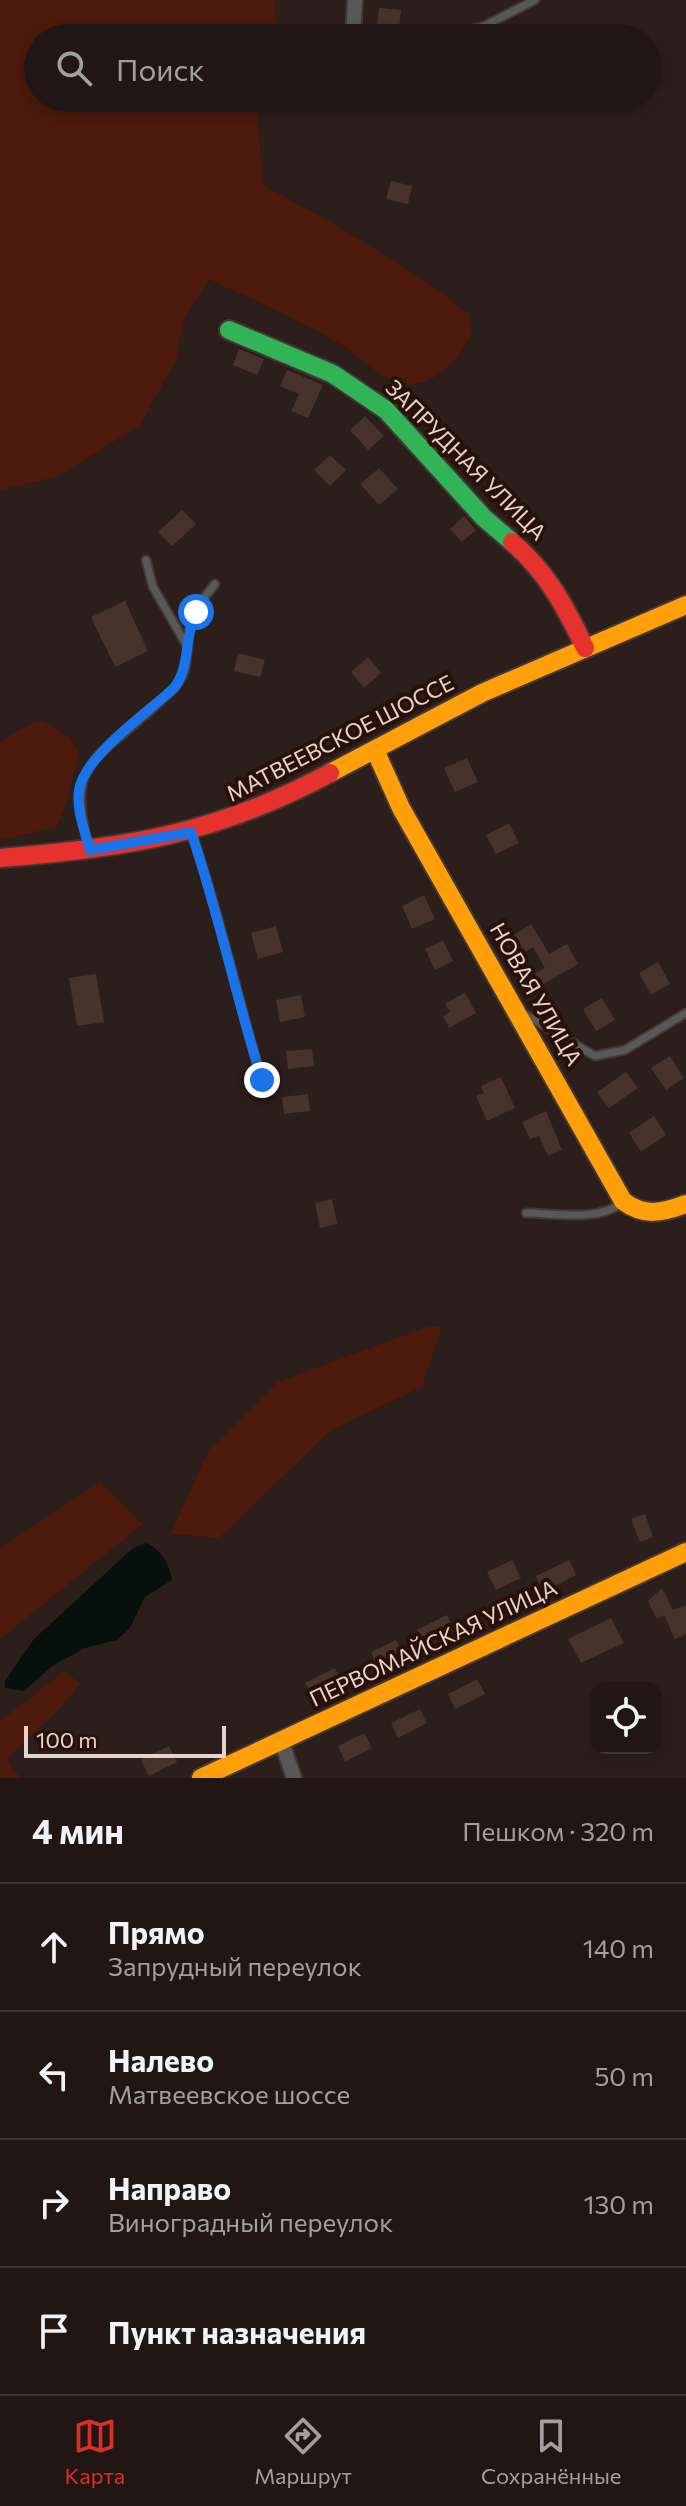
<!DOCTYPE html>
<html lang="ru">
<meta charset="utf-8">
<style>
body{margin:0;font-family:Commissioner,sans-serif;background:#2d2322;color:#f1f3f6}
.controls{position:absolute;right:24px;bottom:24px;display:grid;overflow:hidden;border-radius:16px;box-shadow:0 4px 12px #0003}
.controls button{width:72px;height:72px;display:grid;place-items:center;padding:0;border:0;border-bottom:2px solid #3e3534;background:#211614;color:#f1f3f6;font:40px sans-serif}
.scale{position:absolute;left:24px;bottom:20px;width:202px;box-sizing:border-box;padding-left:8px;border:4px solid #e5d3ce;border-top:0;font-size:22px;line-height:28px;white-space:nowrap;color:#e5d3ce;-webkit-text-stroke:6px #29110a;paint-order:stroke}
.stop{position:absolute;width:24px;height:24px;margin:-18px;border:6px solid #1a73e8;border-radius:50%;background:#fff}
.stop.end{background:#1a73e8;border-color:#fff;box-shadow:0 2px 8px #0008}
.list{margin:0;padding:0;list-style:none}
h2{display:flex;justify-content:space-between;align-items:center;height:104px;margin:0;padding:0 32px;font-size:34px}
h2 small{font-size:26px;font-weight:400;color:#a29fa0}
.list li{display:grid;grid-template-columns:52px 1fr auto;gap:24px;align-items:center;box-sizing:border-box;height:128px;padding:0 32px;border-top:2px solid #3e3534}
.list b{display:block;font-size:30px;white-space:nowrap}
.list p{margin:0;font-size:26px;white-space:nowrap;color:#a29fa0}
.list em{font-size:26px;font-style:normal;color:#a29fa0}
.icon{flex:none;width:44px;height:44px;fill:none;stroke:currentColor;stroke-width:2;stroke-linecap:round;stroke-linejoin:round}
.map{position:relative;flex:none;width:686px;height:1778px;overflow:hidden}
.search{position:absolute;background:#211614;box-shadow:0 4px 12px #0003;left:24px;right:24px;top:24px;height:88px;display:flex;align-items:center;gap:20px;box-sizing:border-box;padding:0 28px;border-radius:44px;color:#a29fa0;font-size:30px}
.sheet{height:616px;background:#211614}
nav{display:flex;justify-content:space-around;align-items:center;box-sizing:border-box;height:112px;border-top:2px solid #3e3534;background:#211614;font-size:22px;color:#a29fa0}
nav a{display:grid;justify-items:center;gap:4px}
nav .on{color:#d93025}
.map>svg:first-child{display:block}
.green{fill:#4d1a0c}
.water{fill:#06100d}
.building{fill:#48322c}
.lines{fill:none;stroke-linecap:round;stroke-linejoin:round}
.lane-casing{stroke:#443836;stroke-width:11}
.street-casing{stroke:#443836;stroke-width:18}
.fast-casing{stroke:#443836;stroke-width:22}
.slow-casing{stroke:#443836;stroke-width:22}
.jam-casing{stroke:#443836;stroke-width:22}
.lane{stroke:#585956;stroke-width:7}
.street{stroke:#585956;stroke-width:14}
.fast{stroke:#30b455;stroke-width:18}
.slow{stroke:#ff9f0a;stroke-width:18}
.jam{stroke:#e5322d;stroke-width:18}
.route{stroke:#1a73e8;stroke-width:10}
.labels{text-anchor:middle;stroke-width:8;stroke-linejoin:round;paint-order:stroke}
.street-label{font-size:22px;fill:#e5d3ce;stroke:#29110a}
</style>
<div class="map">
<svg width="686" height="1778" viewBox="0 0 686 1778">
<rect width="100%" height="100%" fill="#2c1e1b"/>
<path class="green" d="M 0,0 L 275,0 L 276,26 L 251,29 L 251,38 L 38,38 L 38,98 L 256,98 L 263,185 C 336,224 404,264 469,314 L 472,336 C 458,356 439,384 411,384 C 382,383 364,359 342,345 C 301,320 253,300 209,279 L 183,321 L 176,360 L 140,425 L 59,476 L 0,490 Z
M 43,721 L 69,737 L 78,750 C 78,765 64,814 56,827 L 0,840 L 0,741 L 33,723 Z
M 427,1327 L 442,1327 L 422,1387 L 331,1430 L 219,1538 L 171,1534 L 208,1451 L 278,1382 Z
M 100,1482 L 143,1524 L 0,1639 L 0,1548 Z
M 64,1671 L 80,1683 C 61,1713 30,1733 6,1760 L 21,1778 L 0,1778 L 0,1721 Z"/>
<path class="water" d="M 147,1543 C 161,1550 170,1565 172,1580 L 145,1597 L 130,1628 L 117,1640 L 85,1648 L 52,1666 L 24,1691 L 5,1688 L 5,1681 L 34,1639 L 133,1548 Z"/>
<path class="building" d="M 379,8 L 401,10 L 399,28 L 377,26 Z
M 391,181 L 412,186 L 408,204 L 386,199 Z
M 239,349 L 264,359 L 257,375 L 233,365 Z
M 287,370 L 323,385 L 308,418 L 291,411 L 299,394 L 280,386 Z
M 365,416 L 384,436 L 368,450 L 350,430 Z
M 330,455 L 346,470 L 330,486 L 314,470 Z
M 379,468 L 398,489 L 379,505 L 360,484 Z
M 182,510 L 196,524 L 172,546 L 158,532 Z
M 464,516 L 476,530 L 462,542 L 450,529 Z
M 125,601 L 148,651 L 115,667 L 91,617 Z
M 238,653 L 265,660 L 260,677 L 234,671 Z
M 368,657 L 381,673 L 364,688 L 351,672 Z
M 467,758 L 478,782 L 455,792 L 444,768 Z
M 509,823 L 519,843 L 496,854 L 486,835 Z
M 424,895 L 435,919 L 412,929 L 402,906 Z
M 531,924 L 549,954 L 567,944 L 578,964 L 542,985 L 535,973 L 545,968 L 533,947 L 520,955 L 509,938 Z
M 276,926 L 283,952 L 258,959 L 251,933 Z
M 443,940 L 453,961 L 435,970 L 425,949 Z
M 658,962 L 670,984 L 651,995 L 639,973 Z
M 96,974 L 104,1022 L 77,1026 L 69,978 Z
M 465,993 L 476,1013 L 449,1028 L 443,1016 L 450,1012 L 445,1003 Z
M 301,995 L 305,1017 L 280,1022 L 276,1000 Z
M 602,998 L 615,1020 L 596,1031 L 583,1009 Z
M 312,1049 L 314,1066 L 288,1069 L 286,1051 Z
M 670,1056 L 684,1078 L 666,1090 L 651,1068 Z
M 626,1072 L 638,1088 L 609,1108 L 597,1092 Z
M 501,1077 L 515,1108 L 487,1121 L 476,1096 L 484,1093 L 481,1086 Z
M 308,1094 L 310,1111 L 284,1114 L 282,1097 Z
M 546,1111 L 562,1150 L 548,1156 L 539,1136 L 530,1139 L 522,1122 Z
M 654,1116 L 666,1135 L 641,1152 L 629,1133 Z
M 332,1199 L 337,1224 L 320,1228 L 315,1203 Z
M 645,1514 L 653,1537 L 640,1542 L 631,1519 Z
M 512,1560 L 521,1578 L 496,1590 L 487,1572 Z
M 569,1560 L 576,1575 L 543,1592 L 536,1576 Z
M 662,1588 L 673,1610 L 686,1605 L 686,1634 L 675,1639 L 664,1615 L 657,1619 L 648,1601 Z
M 447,1615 L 455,1631 L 425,1646 L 417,1630 Z
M 611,1618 L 624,1643 L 581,1663 L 568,1639 Z
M 396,1640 L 404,1656 L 379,1669 L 371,1652 Z
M 335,1668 L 342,1683 L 313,1698 L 305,1683 Z
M 477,1679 L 485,1694 L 455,1709 L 448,1694 Z
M 420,1709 L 427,1723 L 398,1738 L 391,1723 Z
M 364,1733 L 372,1748 L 345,1762 L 338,1746 Z
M 169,1746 L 177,1762 L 149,1776 L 141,1760 Z"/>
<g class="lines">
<g class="lane-casing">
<path id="lane" d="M 439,38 L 484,26 L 535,0
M 146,560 L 153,587 L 187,646
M 192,834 C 220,915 237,998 262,1080
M 89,848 C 65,761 96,761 154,707 C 164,697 177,688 183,675 C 188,663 187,651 188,638 C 190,617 202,600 215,584
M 524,1014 L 595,1056 L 625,1050 L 686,1013
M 526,1213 C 554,1213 601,1222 622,1202"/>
</g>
<g class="street-casing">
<path id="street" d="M 353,38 L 355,0
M 281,1740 L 294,1778"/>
</g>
<g class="fast-casing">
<path id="fast" d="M 229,330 L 333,374 L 386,410 L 484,518 L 512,542"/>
</g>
<g class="slow-casing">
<path id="slow" d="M 375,750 L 401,808 L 623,1201 C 644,1217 662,1213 686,1204
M 330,773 L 482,693 L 686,605
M 201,1778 L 686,1552"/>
</g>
<g class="jam-casing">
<path id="jam" d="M 512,542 C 547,572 565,606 585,648
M 0,858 C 126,848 217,834 330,773"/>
</g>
<use href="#lane" class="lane"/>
<use href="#street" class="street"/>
<use href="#fast" class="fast"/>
<use href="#slow" class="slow"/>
<use href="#jam" class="jam"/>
</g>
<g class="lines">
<path class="route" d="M 196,612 C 184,637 191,663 175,687 C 150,711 84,756 79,790 C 76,810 85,831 90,850 L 191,832 C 219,914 236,998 262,1080"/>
</g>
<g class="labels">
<g class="street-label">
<text transform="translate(466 460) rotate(45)" y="8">ЗАПРУДНАЯ УЛИЦА</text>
<text transform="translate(340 738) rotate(-27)" y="8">МАТВЕЕВСКОЕ ШОССЕ</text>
<text transform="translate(536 994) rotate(60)" y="8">НОВАЯ УЛИЦА</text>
<text transform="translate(433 1643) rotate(-25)" y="8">ПЕРВОМАЙСКАЯ УЛИЦА</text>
</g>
</g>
</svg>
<div class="controls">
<button><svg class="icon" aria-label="locate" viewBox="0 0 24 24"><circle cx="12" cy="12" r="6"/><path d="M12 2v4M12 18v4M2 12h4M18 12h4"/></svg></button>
</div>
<div class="scale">100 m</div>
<div class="stop" style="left:196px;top:612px"></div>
<div class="stop end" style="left:262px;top:1080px"></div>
<div class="search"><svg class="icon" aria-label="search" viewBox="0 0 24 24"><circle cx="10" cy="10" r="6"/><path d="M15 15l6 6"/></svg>Поиск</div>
</div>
<section class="sheet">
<h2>4 мин<small>Пешком · 320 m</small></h2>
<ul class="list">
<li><svg class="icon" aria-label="ahead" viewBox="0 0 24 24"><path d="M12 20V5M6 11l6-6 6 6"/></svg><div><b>Прямо</b><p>Запрудный переулок</p></div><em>140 m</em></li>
<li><svg class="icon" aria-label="left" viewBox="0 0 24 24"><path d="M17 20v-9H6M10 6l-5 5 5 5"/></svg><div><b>Налево</b><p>Матвеевское шоссе</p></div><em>50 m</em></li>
<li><svg class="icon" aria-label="right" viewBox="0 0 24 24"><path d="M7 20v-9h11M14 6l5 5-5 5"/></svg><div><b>Направо</b><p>Виноградный переулок</p></div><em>130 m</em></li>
<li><svg class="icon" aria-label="arrive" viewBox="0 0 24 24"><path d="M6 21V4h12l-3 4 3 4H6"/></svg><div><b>Пункт назначения</b></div></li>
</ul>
</section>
<nav>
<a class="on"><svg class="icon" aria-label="map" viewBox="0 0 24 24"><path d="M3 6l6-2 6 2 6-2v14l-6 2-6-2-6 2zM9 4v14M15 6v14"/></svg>Карта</a>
<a><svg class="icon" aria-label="directions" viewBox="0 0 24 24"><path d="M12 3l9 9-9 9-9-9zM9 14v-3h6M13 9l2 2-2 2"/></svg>Маршрут</a>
<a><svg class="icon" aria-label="saved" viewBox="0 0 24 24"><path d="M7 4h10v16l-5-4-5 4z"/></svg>Сохранённые</a>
</nav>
